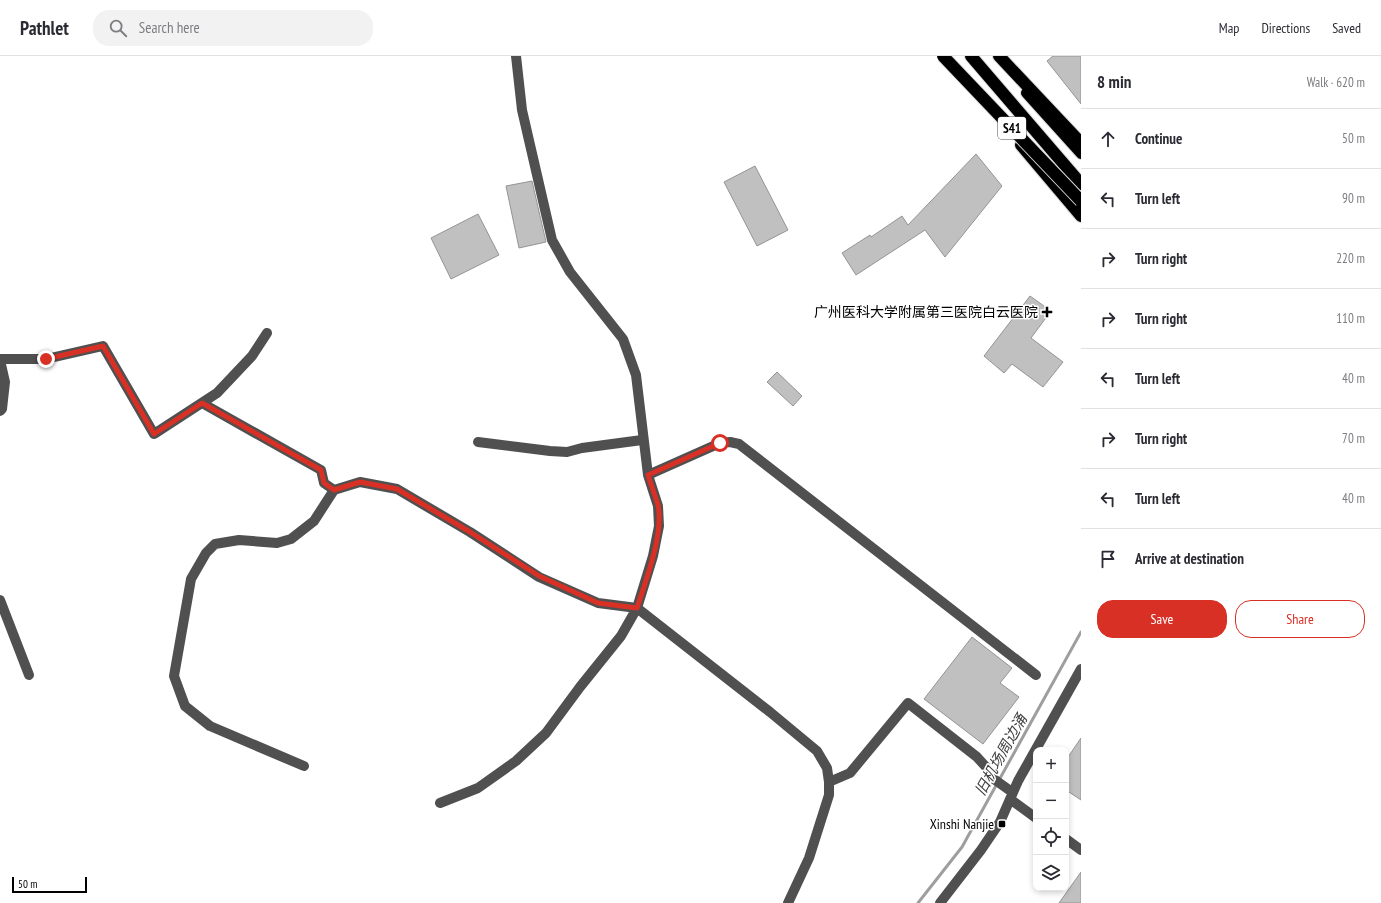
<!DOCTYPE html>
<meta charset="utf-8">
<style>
body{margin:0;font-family:"PT Sans Narrow","Noto Sans SC",sans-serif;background:#f2f2f3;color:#2b2b33}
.controls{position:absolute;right:12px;bottom:12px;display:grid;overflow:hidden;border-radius:8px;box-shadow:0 2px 6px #0003}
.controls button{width:36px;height:36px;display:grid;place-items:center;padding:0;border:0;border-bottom:1px solid #e1e1e2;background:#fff;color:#2b2b33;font:20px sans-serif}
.scale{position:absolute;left:12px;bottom:10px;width:75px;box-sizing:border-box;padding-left:4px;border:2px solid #000;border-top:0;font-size:11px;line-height:14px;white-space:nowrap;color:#000;-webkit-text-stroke:3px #fff;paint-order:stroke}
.stop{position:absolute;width:12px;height:12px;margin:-9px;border:3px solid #d93025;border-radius:50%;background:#fff}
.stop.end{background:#d93025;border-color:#fff;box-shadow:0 1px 4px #0008}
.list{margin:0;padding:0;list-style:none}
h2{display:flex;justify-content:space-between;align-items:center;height:52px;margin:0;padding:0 16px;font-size:17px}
h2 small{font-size:13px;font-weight:400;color:#7c7c81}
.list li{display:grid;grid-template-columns:26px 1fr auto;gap:12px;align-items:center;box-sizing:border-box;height:60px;padding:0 16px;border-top:1px solid #e1e1e2}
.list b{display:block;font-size:15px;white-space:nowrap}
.list em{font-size:13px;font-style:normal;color:#7c7c81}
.actions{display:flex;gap:8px;padding:12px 16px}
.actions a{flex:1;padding:9px 0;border:1px solid #d93025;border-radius:16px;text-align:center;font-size:14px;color:#d93025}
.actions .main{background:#d93025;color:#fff}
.icon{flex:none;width:22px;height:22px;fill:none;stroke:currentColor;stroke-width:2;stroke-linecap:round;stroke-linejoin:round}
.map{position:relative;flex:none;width:1081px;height:847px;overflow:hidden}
header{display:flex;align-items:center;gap:24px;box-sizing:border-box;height:56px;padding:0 20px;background:#fff;border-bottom:1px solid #e1e1e2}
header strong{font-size:19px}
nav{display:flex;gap:22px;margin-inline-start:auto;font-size:14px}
.search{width:280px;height:36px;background:#f2f2f3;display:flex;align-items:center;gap:10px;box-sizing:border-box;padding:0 14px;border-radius:16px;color:#7c7c81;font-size:15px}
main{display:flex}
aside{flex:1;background:#fff}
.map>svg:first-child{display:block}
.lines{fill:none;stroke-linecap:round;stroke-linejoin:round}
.stream{stroke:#9e9e9e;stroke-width:3}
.building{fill:#c0c0c0;stroke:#949494}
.major-casing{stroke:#dbdbdb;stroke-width:12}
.highway-casing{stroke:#dbdbdb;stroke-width:14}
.minor{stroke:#505050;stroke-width:10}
.major{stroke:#000;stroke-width:10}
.highway{stroke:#000;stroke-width:12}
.highway-bridge-casing{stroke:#dbdbdb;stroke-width:14;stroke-linecap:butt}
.highway-bridge{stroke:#000;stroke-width:12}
.route{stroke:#d93025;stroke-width:5}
.poi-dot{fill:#000;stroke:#fff;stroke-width:1.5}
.labels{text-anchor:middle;stroke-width:3;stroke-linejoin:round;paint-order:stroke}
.shield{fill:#fff;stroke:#4c4c4c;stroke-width:1}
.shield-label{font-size:13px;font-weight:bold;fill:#000}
.poi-label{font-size:14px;fill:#000;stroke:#fff;text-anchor:end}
.water-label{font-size:15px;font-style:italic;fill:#3f3f3f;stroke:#fff}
</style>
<header>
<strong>Pathlet</strong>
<div class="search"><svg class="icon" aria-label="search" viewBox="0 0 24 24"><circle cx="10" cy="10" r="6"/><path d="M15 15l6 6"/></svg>Search here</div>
<nav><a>Map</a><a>Directions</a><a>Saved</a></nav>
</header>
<main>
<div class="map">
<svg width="1081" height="847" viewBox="0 0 1081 847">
<rect width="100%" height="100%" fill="#fff"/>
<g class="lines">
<path class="stream" d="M 918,847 L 962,791 L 1081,576"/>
</g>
<path class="building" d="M 1053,0 L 1081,0 L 1081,48 L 1047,5 Z
M 976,98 L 1002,130 L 945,201 L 925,174 L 856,219 L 842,197 L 870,179 L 871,181 L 902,160 L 908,169 Z
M 755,110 L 788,174 L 757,190 L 724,126 Z
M 532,125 L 546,186 L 519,192 L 506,130 Z
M 478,158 L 499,199 L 451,223 L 431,182 Z
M 1030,240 L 1051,255 L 1031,282 L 1063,306 L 1043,331 L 1012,308 L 1004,317 L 984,300 Z
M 777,316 L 802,340 L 793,350 L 767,326 Z
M 972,581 L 1012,612 L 1000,627 L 1019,641 L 983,688 L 924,643 Z
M 1081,682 L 1081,744 L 1066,734 L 1066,704 Z
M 1081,816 L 1081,847 L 1059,847 Z"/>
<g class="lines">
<g class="major-casing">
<path id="major" d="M 1026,37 L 1081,98"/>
</g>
<g class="highway-casing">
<path id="highway" d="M 971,0 L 1081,128
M 999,0 L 1081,87
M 1021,89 L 1081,160"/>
</g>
<path class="minor" d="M 0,303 L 46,303 L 103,290 L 154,378 L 217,337 L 252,300 L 267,277
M 0,304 L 5,326 L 2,353 L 0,355
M 202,347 L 321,414 L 324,427 L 334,434
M 478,386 L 550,395 L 567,396 L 582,392 L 642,384
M 648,419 L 720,387 L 730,386 L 739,388 L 1036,619
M 0,544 L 29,619
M 304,710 L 210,670 L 185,650 L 174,620 L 191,523 L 206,497 L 215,488 L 239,484 L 277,487 L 291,483 L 314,465 L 334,434 L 360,426 L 397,433 L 470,476 L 539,521 L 598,547 L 637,552 L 770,656 L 817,695 L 827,712 L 829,726 L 829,739 L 809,802 L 788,847
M 829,726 L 850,717 L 908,647 L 977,701 L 986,711 L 991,721 L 1012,736
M 1010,743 L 1036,762
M 440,747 L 478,732 L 516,705 L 546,677 L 580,631 L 621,580 L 637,552 L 653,500 L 659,470 L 658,450 L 648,419 L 636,319 L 623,283 L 570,216 L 552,184 L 522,54 L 516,0
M 1066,783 L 1081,794
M 940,847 L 981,794 L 1000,766 L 1018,725 L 1081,613"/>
<use href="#major" class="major"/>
<use href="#highway" class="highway"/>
<g class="highway-bridge-casing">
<path id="highway-bridge" d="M 943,0 L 1081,145"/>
</g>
<use href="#highway-bridge" class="highway-bridge"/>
</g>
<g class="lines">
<path class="route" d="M 46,303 L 103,290 L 154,378 L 202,347 L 321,414 L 324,427 L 334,434 L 360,426 L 397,433 L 470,476 L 539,520 L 598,547 L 637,552 C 646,524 664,477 658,449 C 655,439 651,429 648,419 L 720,387"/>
</g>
<g class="poi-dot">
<path d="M1045 250h4v4h4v4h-4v4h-4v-4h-4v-4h4z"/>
<rect x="998" y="764" width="8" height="8" rx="2"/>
</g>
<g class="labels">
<rect class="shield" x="998" y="61" width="28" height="22" rx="3"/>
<g class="shield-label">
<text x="1012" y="77">S41</text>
</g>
<g class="poi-label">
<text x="1038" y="261">广州医科大学附属第三医院白云医院</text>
<text x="994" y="773">Xinshi Nanjie</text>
</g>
<g class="water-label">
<text transform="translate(1001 699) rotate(-61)" y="5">旧机场周边涌</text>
</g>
</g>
</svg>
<div class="controls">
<button>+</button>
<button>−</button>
<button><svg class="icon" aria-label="locate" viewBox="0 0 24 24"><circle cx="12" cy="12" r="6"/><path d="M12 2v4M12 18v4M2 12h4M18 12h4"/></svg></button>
<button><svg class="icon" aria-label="layers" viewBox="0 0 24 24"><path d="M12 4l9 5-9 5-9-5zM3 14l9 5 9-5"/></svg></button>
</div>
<div class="scale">50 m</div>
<div class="stop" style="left:720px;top:387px"></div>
<div class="stop end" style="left:46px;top:303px"></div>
</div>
<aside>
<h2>8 min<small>Walk · 620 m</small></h2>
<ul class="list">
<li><svg class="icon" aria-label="ahead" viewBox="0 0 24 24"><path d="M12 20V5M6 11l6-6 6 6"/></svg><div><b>Continue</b></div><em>50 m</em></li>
<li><svg class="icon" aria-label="left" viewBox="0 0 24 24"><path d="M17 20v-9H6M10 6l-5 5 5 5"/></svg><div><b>Turn left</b></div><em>90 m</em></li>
<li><svg class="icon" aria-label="right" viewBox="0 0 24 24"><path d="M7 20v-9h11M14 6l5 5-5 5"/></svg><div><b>Turn right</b></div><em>220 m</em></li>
<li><svg class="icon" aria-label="right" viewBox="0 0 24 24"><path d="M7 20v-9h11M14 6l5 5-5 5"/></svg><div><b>Turn right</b></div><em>110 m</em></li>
<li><svg class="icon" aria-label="left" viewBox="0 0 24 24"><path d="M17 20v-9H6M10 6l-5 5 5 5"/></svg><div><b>Turn left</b></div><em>40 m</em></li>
<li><svg class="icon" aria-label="right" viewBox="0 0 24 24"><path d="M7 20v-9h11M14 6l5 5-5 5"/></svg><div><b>Turn right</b></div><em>70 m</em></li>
<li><svg class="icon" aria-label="left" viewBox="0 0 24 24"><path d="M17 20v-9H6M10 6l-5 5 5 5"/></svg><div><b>Turn left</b></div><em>40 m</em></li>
<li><svg class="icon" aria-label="arrive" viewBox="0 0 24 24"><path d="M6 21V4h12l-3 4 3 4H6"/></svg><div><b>Arrive at destination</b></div></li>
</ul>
<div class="actions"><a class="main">Save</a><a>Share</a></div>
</aside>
</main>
